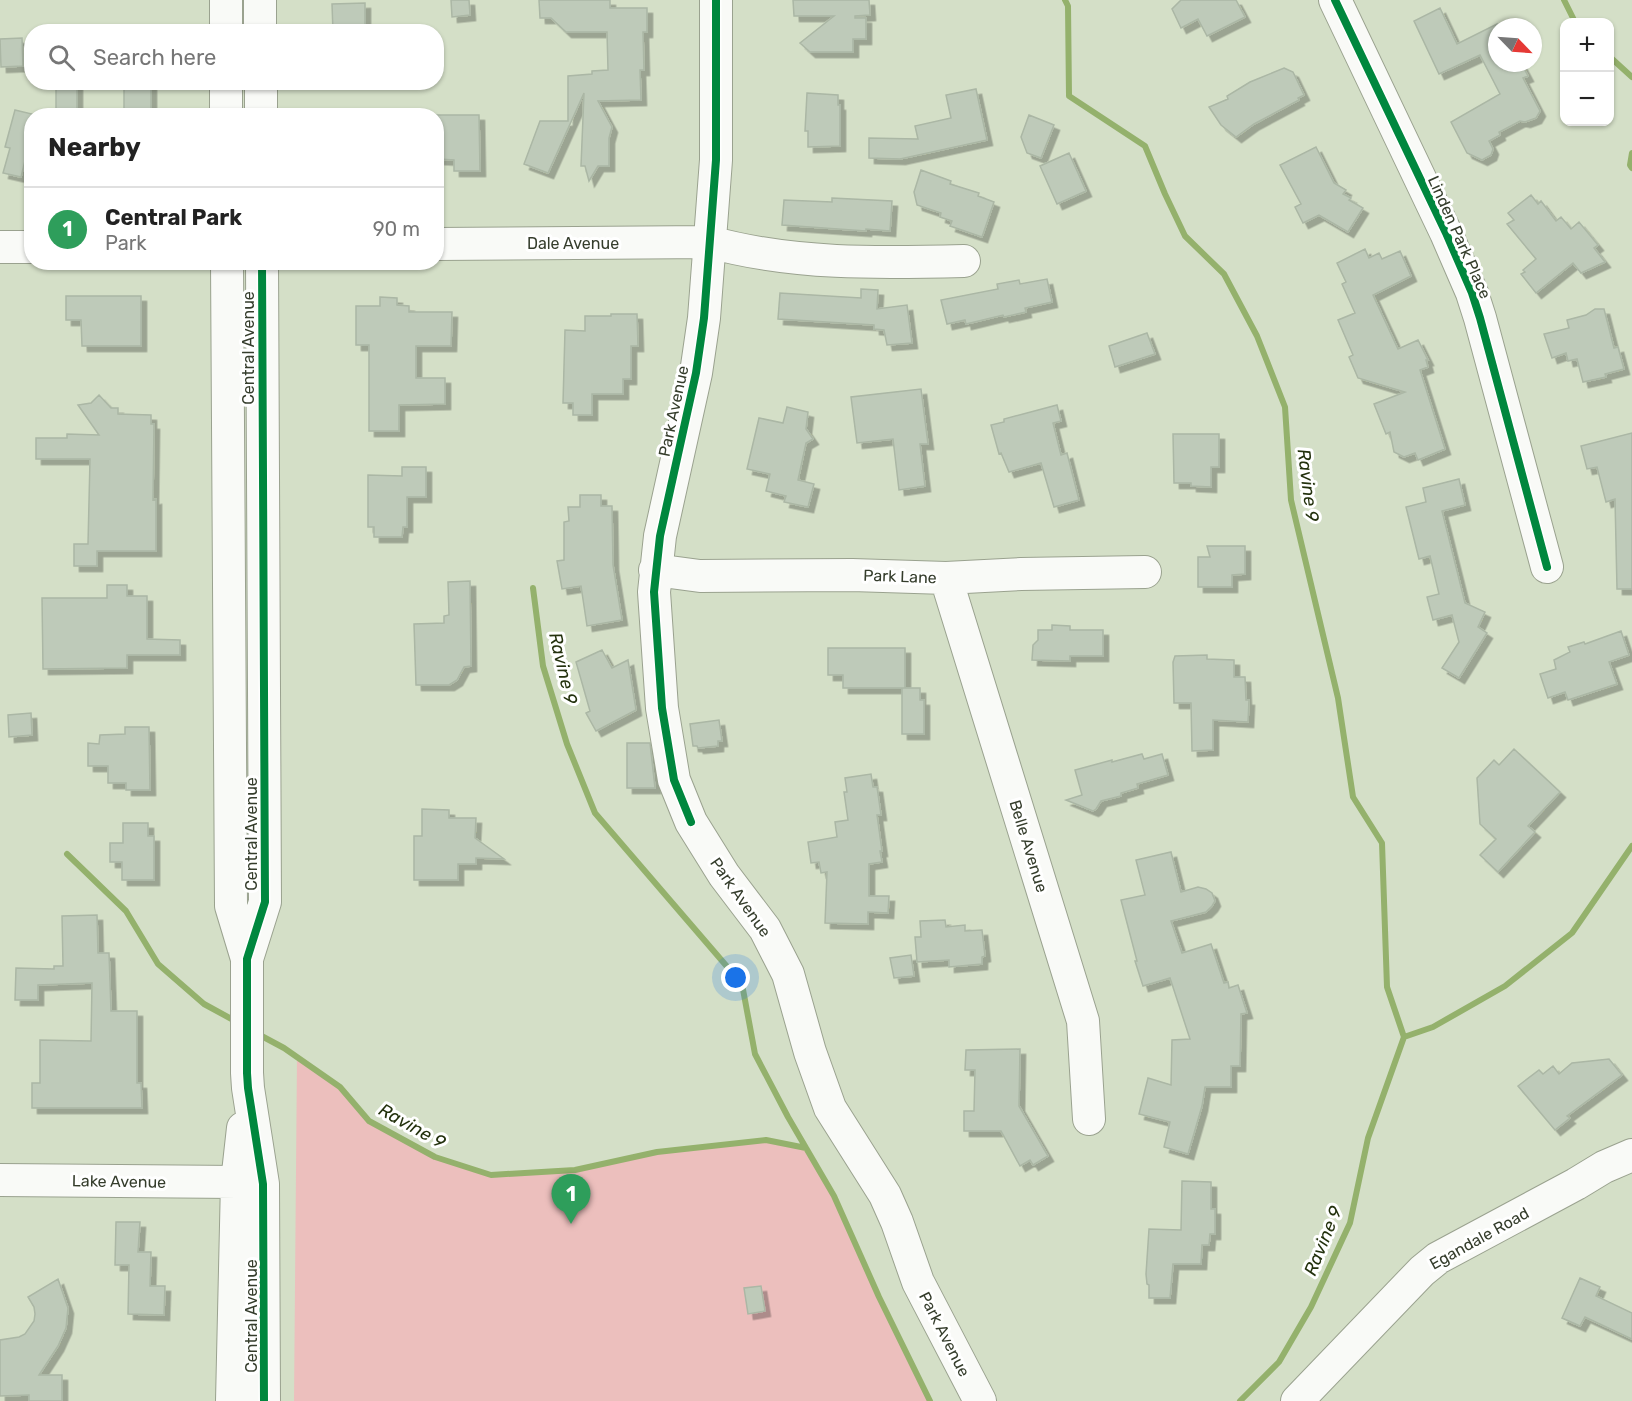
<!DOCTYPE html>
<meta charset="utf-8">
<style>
body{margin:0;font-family:Rubik,sans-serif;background:#f2f2f2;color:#222}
.controls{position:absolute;right:18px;top:18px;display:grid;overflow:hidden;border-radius:12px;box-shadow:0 2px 4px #0004}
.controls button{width:54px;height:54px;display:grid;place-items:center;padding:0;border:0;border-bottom:2px solid #e0e0e0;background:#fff;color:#222;font:30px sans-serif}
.compass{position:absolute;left:1488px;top:18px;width:54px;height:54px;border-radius:50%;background:#fff;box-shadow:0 2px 4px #0004;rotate:115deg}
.you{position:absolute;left:736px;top:978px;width:21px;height:21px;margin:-15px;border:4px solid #fff;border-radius:50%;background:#1a73e8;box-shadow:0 0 0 9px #1a73e833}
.badge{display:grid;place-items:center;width:39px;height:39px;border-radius:50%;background:#111827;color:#fff;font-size:20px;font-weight:700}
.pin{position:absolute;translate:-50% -50px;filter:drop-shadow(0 2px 3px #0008)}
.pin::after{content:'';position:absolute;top:32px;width:21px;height:18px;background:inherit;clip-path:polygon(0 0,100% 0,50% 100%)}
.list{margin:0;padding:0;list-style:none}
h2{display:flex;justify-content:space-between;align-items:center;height:78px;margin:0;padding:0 24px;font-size:26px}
h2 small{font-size:20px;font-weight:400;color:#767676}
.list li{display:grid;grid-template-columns:39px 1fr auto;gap:18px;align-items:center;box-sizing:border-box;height:84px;padding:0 24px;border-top:2px solid #e0e0e0}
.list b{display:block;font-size:22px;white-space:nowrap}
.list p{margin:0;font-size:20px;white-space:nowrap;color:#767676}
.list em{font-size:20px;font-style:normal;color:#767676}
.icon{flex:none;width:33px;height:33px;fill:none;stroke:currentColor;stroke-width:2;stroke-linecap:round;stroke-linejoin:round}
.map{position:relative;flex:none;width:1632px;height:1401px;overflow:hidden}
.search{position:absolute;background:#fff;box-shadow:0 2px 4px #0004;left:24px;top:24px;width:420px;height:66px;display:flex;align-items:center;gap:15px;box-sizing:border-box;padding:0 21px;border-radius:24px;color:#767676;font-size:22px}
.panel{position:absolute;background:#fff;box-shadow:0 2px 4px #0004;left:24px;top:108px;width:420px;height:162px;border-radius:24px}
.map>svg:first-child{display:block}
.park{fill:#ecbfbd}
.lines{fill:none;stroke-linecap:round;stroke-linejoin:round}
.stream{stroke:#94b16c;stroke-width:6}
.building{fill:#becab9;stroke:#abb7a5;stroke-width:1.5;filter:url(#shadow)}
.minor-casing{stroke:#9aa28f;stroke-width:34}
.minor{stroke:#f9faf7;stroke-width:32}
.cycleway-casing{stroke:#fff;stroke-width:11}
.cycleway{stroke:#00873e;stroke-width:8}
.labels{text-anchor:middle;stroke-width:6;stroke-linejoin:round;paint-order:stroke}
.street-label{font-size:16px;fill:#353d2c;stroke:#fff}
.water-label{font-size:18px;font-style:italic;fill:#23310d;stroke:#fff}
</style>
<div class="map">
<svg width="1632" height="1401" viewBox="0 0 1632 1401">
<defs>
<filter id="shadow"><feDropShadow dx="5.5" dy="5.5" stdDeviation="0" flood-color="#0004"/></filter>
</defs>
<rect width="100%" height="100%" fill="#d4dfc7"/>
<path class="park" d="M 297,1056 L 340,1087 L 369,1121 L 435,1157 L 490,1175 L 574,1170 L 657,1152 L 766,1140 L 806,1148 L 834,1196 L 879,1297 L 930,1401 L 294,1401 Z"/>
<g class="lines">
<path class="stream" d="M 1065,0 L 1068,6 L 1069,96 L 1145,146 L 1165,194 L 1185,236 L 1224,274 L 1257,336 L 1285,407 L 1291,500 L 1338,698 L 1353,797 L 1382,843 L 1387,987 L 1404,1037 L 1368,1138 L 1350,1223 L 1311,1307 L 1279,1362 L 1240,1401
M 1564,0 L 1575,22
M 1610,57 L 1632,77
M 1632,153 L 1630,165 L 1632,168
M 533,588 L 543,666 L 567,744 L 595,813 L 742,984 L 755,1054 L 788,1117 L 834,1196 L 879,1297 L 930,1401
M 67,854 L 126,911 L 158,964 L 204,1004 L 237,1022
M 256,1033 L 284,1048 L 340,1087 L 369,1121 L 435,1157 L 491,1175 L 575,1170 L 657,1152 L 766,1140 L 806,1148
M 1404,1037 L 1433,1027 L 1505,986 L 1572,933 L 1632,846"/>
</g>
<path class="building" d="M 451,0 L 469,0 L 470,15 L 452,17 Z
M 539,0 L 610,0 L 610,8 L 647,8 L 647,32 L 643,32 L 644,70 L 640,70 L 641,100 L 598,101 L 612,127 L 609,138 L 609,166 L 598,166 L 589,181 L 585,166 L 581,166 L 584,93 L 548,173 L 524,164 L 540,121 L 568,121 L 568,76 L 592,74 L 592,71 L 608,70 L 607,32 L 566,32 L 551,18 L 540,18 Z
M 793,0 L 869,0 L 870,15 L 855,16 L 855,18 L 866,18 L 866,39 L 853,39 L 853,52 L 810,52 L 800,43 L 834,16 L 794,16 Z
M 1181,0 L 1236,0 L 1245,17 L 1207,36 L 1198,19 L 1181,28 L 1172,9 Z
M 365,3 L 365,32 L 333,32 L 332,4 Z
M 1440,8 L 1457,44 L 1497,24 L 1497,63 L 1521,63 L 1528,76 L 1523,78 L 1540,111 L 1536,118 L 1525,122 L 1520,121 L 1499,132 L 1500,135 L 1489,141 L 1493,149 L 1491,155 L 1482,160 L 1467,153 L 1451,122 L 1500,94 L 1480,55 L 1439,74 L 1414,21 Z
M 22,38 L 23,66 L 1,67 L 0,39 Z
M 1284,68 L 1293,72 L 1304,95 L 1298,98 L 1299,100 L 1254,124 L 1236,137 L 1221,125 L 1209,107 L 1228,99 L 1227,96 L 1250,82 Z
M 56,82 L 77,82 L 77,116 L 56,116 Z
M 124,82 L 151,82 L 151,110 L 124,110 Z
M 976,89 L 987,140 L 900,159 L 869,158 L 869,138 L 918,139 L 915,126 L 951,118 L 946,95 Z
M 807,93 L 838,95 L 838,105 L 840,105 L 840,146 L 808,147 L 808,131 L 805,131 Z
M 15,110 L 32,114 L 32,154 L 27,153 L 21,177 L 3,173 L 10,148 L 5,147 Z
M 436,115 L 479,115 L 480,171 L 454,171 L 454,160 L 439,159 L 439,149 L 436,149 Z
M 1029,115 L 1054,125 L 1041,158 L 1027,153 L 1021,137 Z
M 1316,147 L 1334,183 L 1346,190 L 1343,194 L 1351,198 L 1349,200 L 1363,208 L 1348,232 L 1319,215 L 1303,223 L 1295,207 L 1301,204 L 1280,165 Z
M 1069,153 L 1086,191 L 1057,204 L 1040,166 Z
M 921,170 L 951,181 L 950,184 L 979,193 L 978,196 L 994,202 L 982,237 L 950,226 L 952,221 L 940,217 L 941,213 L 917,205 L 914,192 Z
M 1531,195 L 1538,204 L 1541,201 L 1556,221 L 1561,217 L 1571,229 L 1579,222 L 1598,245 L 1594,248 L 1605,262 L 1581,273 L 1573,263 L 1536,293 L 1521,274 L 1525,272 L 1523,270 L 1536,259 L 1507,224 L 1514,220 L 1508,213 Z
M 832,198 L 892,201 L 890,231 L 866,229 L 866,231 L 782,225 L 784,200 L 832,202 Z
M 1365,249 L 1369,258 L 1379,253 L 1382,259 L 1400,251 L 1411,276 L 1373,295 L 1398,349 L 1418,340 L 1428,360 L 1426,360 L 1428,367 L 1420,370 L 1445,449 L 1418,460 L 1415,453 L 1404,457 L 1394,452 L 1390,432 L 1386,434 L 1374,404 L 1405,392 L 1358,378 L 1349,357 L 1353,355 L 1338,320 L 1355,313 L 1342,284 L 1346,282 L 1337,263 Z
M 1047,279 L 1052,302 L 1025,308 L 1026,312 L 1004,317 L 1003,315 L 966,324 L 965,320 L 947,324 L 941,300 L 998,289 L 997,284 L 1019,280 L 1020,284 Z
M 861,289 L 878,290 L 877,309 L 907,305 L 912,343 L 887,345 L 884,330 L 874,329 L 874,325 L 778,319 L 780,293 L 861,298 Z
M 66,296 L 141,296 L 141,346 L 82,346 L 81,320 L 66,320 Z
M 380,297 L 397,298 L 397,305 L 409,306 L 409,312 L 452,312 L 451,346 L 416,346 L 416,378 L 445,378 L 445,404 L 399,405 L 399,431 L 369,431 L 369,345 L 356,345 L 356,306 L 380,306 Z
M 1595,309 L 1604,309 L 1614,348 L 1618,347 L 1624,369 L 1605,374 L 1606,377 L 1583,382 L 1577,359 L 1568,361 L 1566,353 L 1552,358 L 1544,334 L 1569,328 L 1567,320 L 1586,315 Z
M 611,314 L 637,314 L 638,346 L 631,346 L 631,379 L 623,379 L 623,394 L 592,394 L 592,415 L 573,415 L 573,403 L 563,403 L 565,330 L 585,331 L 585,316 L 611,316 Z
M 1147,333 L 1155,354 L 1115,367 L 1109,346 Z
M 921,389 L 928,444 L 920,444 L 925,486 L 899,490 L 893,439 L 857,443 L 851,397 Z
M 99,395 L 111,408 L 118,408 L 118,414 L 151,415 L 151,424 L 154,424 L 153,500 L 156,499 L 156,551 L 97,551 L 97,566 L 74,566 L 74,544 L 88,544 L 90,459 L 36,459 L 36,438 L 67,438 L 67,434 L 99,435 L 78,405 L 91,403 Z
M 1057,405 L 1061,421 L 1053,423 L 1061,455 L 1067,453 L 1079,500 L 1054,507 L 1041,463 L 1009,472 L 1001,453 L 999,454 L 991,425 L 1004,422 L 1004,419 Z
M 787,407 L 808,412 L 806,429 L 813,439 L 806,443 L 798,480 L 814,484 L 808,507 L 784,502 L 786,496 L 766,491 L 770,474 L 747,469 L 759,418 L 783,423 Z
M 1632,433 L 1632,589 L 1617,589 L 1615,499 L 1606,502 L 1597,467 L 1587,469 L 1581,446 Z
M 1173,434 L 1219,434 L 1219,467 L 1211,467 L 1211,487 L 1191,486 L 1191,483 L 1174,483 Z
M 402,467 L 426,467 L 426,497 L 407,497 L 407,527 L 403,527 L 402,537 L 374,537 L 374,527 L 368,527 L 368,475 L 402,476 Z
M 1459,479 L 1465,505 L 1442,511 L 1465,603 L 1485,612 L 1478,627 L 1487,633 L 1459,678 L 1442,668 L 1459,642 L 1452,615 L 1433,620 L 1427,597 L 1439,594 L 1430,556 L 1419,559 L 1406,507 L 1426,502 L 1423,488 Z
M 580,495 L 601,495 L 601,506 L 612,506 L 613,565 L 622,620 L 587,626 L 581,586 L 562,589 L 557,561 L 564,560 L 564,522 L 569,521 L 568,507 L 580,507 Z
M 1207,546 L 1245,546 L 1245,574 L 1232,575 L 1232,587 L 1198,587 L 1198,557 L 1210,557 Z
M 470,581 L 471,666 L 464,667 L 457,680 L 449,685 L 416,685 L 414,624 L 444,623 L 444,616 L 449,615 L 448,582 Z
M 107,585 L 127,585 L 127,596 L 147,596 L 147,639 L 180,640 L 180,655 L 127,655 L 127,668 L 43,669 L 42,598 L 107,598 Z
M 1052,625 L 1070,626 L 1070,630 L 1103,630 L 1103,656 L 1070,656 L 1070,661 L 1032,660 L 1033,645 L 1038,640 L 1038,630 L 1052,630 Z
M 1621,631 L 1629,655 L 1609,662 L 1617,684 L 1568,700 L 1565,692 L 1548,698 L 1540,674 L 1556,669 L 1554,660 L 1570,652 L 1568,647 L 1584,642 L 1585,644 Z
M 828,648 L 905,648 L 905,688 L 843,688 L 843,675 L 828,675 Z
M 602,650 L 612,668 L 628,660 L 636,710 L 596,731 L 586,713 L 590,711 L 576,662 Z
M 1207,655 L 1207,659 L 1234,660 L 1234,677 L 1245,677 L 1246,700 L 1249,700 L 1248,722 L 1213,720 L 1213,750 L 1192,751 L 1191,703 L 1174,703 L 1173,662 L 1175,656 Z
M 902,688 L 920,688 L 920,700 L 924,700 L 924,734 L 902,734 Z
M 31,713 L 32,735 L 9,737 L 8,715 Z
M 719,720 L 722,741 L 718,741 L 718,746 L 698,748 L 697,746 L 693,746 L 690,724 Z
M 125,727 L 149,727 L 150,790 L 126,790 L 126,783 L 108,783 L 108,766 L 88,766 L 88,743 L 99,744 L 100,735 L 125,734 Z
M 627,743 L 650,743 L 655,788 L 627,788 Z
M 1514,749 L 1560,792 L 1528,826 L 1535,832 L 1498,872 L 1480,855 L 1496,839 L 1480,824 L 1477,778 L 1494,760 L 1499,765 Z
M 1142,754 L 1144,759 L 1162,754 L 1168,775 L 1137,784 L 1138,788 L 1121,793 L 1121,796 L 1101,801 L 1096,809 L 1093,811 L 1066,800 L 1082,795 L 1075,770 L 1112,760 L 1112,762 Z
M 871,774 L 873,787 L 877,787 L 881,815 L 877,815 L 882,851 L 880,851 L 882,862 L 869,864 L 869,896 L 889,896 L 888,913 L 868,912 L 868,924 L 825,923 L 827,872 L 821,873 L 819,862 L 811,863 L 808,842 L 837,837 L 835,822 L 848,820 L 844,792 L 847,792 L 845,778 Z
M 422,809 L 449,810 L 449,818 L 476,818 L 475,838 L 504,859 L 476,858 L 476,864 L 458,864 L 458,880 L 414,880 L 414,836 L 422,836 Z
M 123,823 L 148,823 L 148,836 L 154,836 L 154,880 L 122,880 L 122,862 L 110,862 L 110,843 L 123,843 Z
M 1171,852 L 1181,892 L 1198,887 L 1206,889 L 1212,893 L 1215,901 L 1212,906 L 1206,912 L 1171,921 L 1182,953 L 1211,944 L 1224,983 L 1228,982 L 1229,988 L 1238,985 L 1247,1013 L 1241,1014 L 1240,1066 L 1231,1066 L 1231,1087 L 1205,1087 L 1202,1106 L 1188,1154 L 1164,1147 L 1170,1122 L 1139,1114 L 1148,1078 L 1171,1085 L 1172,1040 L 1190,1039 L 1170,978 L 1143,986 L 1135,961 L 1137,961 L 1121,900 L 1145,895 L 1136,860 Z
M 97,915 L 98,953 L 109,953 L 111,1011 L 137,1011 L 137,1083 L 141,1083 L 142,1108 L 32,1108 L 32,1083 L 40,1083 L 40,1040 L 91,1041 L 92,983 L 38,985 L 38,1000 L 15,1000 L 16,968 L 54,969 L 54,966 L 63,966 L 62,916 Z
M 945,920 L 946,927 L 965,925 L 965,931 L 982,930 L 985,956 L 982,957 L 982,964 L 949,967 L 949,960 L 917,962 L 915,937 L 921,937 L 920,921 Z
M 911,955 L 914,976 L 894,978 L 890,958 Z
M 1020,1049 L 1019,1106 L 1048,1156 L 1033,1165 L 1030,1160 L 1020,1166 L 1001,1131 L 964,1131 L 964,1111 L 974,1111 L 975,1070 L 965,1070 L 966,1050 Z
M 1609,1059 L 1622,1075 L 1567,1116 L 1570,1118 L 1555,1130 L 1518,1086 L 1539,1070 L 1543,1074 L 1553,1066 L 1559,1074 L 1572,1063 Z
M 1182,1181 L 1211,1182 L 1211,1209 L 1215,1209 L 1215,1234 L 1210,1234 L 1209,1245 L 1202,1245 L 1201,1264 L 1173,1264 L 1170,1298 L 1149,1298 L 1149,1285 L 1147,1284 L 1146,1274 L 1149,1229 L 1181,1230 Z
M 116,1222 L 140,1222 L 138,1252 L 151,1252 L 150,1286 L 165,1286 L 164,1315 L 128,1314 L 129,1265 L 115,1265 Z
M 1580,1278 L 1600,1287 L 1596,1296 L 1632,1313 L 1632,1339 L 1585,1317 L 1580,1326 L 1562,1318 Z
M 58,1279 L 68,1308 L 66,1328 L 58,1346 L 39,1375 L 62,1375 L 62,1401 L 29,1401 L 29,1395 L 0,1396 L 0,1340 L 19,1337 L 25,1334 L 34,1321 L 35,1314 L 34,1307 L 28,1297 Z
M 761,1286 L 765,1311 L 748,1314 L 744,1288 Z"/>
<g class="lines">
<g class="minor-casing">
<path id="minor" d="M 226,0 L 226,32
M 260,0 L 260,32
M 716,0 L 716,160 L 704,318 L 696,373 L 660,536 L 654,592 L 662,708 L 674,780 L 691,822 L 724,875 L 765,929 L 788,974 L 810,1052 L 830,1108 L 885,1195 L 897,1222 L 918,1282 L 980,1401
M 1335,0 L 1446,233 L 1472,293 L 1480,318 L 1547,567
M 226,82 L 226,116
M 261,82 L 261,116
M 436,244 L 710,242 C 792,265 879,263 964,261
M 0,247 L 32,247
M 227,262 L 231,906 L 247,959
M 262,262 L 265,902 L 247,959 L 247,1073 L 248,1088 L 263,1184 L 264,1401
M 655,570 L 700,576 L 852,575 L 946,578 L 1021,574 L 1145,572
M 946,578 L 1083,1021 L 1089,1119
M 0,1180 L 237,1182
M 232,1401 L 237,1182 L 243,1128
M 1297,1401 L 1422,1271 L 1438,1258 L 1576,1184 L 1604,1167 L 1632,1155"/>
</g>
<use href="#minor" class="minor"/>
<g class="cycleway-casing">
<path id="cycleway" d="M 1335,0 L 1446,233 L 1472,293 L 1480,318 L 1547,567
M 262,262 L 265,902 L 247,959 L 247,1073 L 248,1088 L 263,1184 L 264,1401
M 691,822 L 674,780 L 662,708 L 654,592 L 660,536 L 696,373 L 704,318 L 716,160 L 716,0"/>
</g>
<use href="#cycleway" class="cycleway"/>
</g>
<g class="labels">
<g class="street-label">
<text transform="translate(1460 237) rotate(66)" y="6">Linden Park Place</text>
<text x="573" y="249">Dale Avenue</text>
<text transform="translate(248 348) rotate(-90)" y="6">Central Avenue</text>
<text transform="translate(673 411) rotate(-78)" y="6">Park Avenue</text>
<text transform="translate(900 576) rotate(2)" y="6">Park Lane</text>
<text transform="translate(251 834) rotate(-90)" y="6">Central Avenue</text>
<text transform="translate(1029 846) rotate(73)" y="6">Belle Avenue</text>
<text transform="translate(741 897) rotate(55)" y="6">Park Avenue</text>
<text transform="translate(119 1181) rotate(1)" y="6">Lake Avenue</text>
<text transform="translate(1479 1238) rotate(-29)" y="6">Egandale Road</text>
<text transform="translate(251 1316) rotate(-90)" y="6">Central Avenue</text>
<text transform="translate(945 1334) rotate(63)" y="6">Park Avenue</text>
</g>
<g class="water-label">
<text transform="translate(1308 485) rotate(83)" y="6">Ravine 9</text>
<text transform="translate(563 668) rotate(77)" y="6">Ravine 9</text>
<text transform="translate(412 1126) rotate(29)" y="6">Ravine 9</text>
<text transform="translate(1323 1241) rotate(-68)" y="6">Ravine 9</text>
</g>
</g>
</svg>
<div class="controls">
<button>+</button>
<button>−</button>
</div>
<svg class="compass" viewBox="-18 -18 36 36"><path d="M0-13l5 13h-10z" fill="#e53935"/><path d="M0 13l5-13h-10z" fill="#767676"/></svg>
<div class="you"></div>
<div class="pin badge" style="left:571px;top:1224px;background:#2e9e5b">1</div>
<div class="search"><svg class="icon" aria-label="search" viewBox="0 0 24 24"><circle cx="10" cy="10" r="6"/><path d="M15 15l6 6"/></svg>Search here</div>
<section class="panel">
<h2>Nearby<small></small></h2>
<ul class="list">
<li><span class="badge" style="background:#2e9e5b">1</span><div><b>Central Park</b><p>Park</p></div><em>90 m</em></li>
</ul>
</section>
</div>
